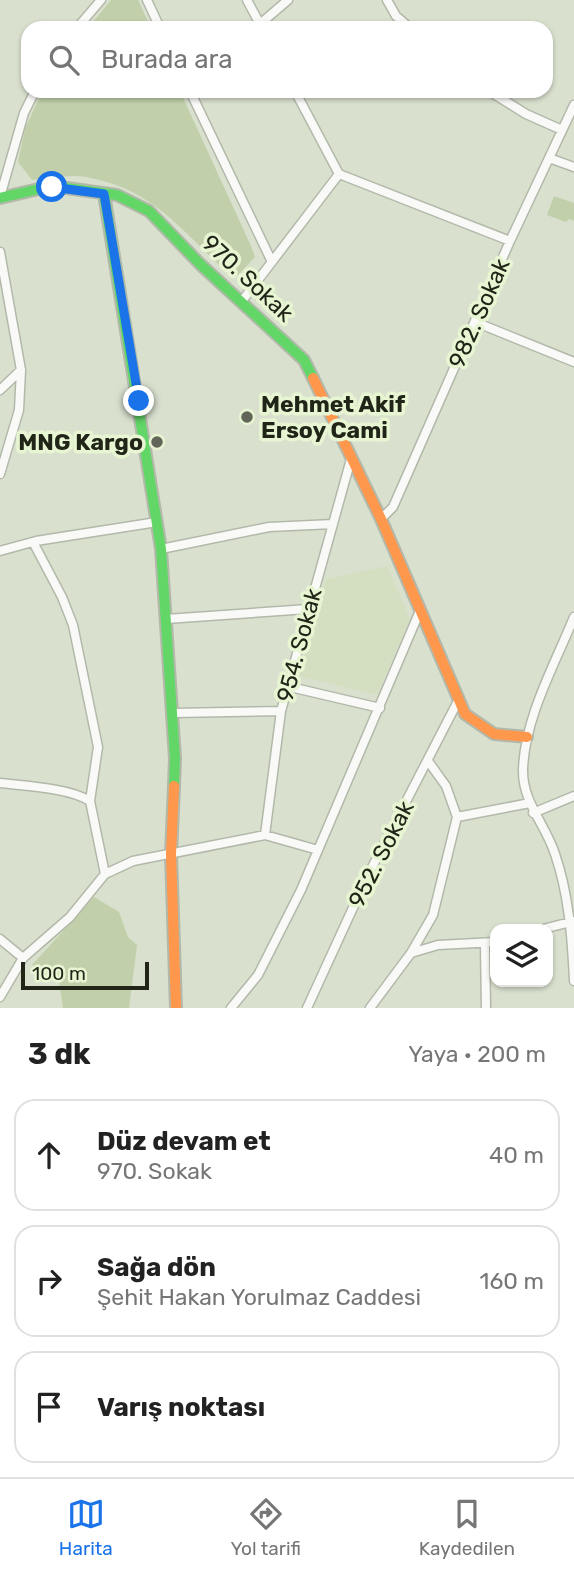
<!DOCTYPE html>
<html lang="tr">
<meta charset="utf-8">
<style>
body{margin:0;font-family:Rubik,sans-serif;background:#f6f6f6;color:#222}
.controls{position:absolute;right:21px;bottom:21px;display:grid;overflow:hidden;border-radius:14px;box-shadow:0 2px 5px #0004}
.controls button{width:63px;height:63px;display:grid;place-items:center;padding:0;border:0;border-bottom:2px solid #e0e0e0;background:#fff;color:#222;font:35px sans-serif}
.scale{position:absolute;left:21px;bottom:18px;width:128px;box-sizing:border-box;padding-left:7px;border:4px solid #202518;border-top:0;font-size:19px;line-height:24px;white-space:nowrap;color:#202518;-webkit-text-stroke:5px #e7f5d3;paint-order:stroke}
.stop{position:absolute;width:21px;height:21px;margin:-16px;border:5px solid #1a73e8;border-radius:50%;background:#fff}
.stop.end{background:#1a73e8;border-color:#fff;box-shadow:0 2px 7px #0008}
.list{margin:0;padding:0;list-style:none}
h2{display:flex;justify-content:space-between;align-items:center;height:91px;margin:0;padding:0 28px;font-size:30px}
h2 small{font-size:23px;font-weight:400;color:#767676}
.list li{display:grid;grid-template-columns:46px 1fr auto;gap:21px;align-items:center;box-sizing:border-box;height:112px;margin:0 14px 14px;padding:0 14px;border:2px solid #e0e0e0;border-radius:21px}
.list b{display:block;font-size:26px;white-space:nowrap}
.list p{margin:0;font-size:23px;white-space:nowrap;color:#767676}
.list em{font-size:23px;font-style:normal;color:#767676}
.icon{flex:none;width:38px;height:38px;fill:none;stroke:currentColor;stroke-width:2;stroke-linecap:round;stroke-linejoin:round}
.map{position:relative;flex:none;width:574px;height:1008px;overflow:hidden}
.search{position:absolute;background:#fff;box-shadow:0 2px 5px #0004;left:21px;right:21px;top:21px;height:77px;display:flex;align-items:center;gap:18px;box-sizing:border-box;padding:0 24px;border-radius:21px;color:#767676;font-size:26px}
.sheet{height:469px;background:#fff}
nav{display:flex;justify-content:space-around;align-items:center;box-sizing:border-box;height:98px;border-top:2px solid #e0e0e0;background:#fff;font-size:19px;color:#767676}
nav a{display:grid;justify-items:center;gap:4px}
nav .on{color:#1a73e8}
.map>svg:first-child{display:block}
.built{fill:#d4dfc1}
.green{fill:#c1d0aa}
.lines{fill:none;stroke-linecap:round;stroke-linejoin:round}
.street-casing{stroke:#b3b9aa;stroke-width:11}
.fast-casing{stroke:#b3b9aa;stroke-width:14}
.slow-casing{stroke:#b3b9aa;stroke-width:14}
.street{stroke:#f9faf8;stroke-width:8}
.fast{stroke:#63d668;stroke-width:10}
.slow{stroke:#ff974d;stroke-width:10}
.route{stroke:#1a73e8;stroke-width:9}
.poi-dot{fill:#616658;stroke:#e7f5d3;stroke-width:2.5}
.labels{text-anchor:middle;stroke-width:7;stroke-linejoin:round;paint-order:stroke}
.street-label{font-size:23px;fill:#202518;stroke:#e7f5d3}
.poi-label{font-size:23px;font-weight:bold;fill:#202518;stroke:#e7f5d3;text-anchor:start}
</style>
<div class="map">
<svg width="574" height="1008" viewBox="0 0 574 1008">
<rect width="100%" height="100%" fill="#d9e0ce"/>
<path class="built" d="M 387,566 L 410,619 L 377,695 L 298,676 L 326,579 Z"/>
<path class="green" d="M 111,0 L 138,0 L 151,28 L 88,28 Z
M 42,91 L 180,91 L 251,246 L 255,257 L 238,275 L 228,273 C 180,230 154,189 86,177 C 70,174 49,179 32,180 L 18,162 L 25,129 Z
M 554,196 L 574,203 L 574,221 L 569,219 L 566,222 L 547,215 Z
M 94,897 L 119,912 L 128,937 L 137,945 L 129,1008 L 63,1008 L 58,975 L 32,965 Z"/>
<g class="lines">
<g class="street-casing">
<path id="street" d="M 147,0 L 160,28
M 247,0 L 262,28
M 387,0 L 396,16 L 410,28
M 260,24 L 288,0
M 77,28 L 101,0
M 190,91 L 272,262
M 295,91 L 339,174 L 510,241
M 489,91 L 526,114 L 562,130
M 549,158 L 574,167
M 0,197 L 24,113 L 35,91
M 0,252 L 21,370 L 19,410 L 0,474
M 242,301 L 339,174
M 475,322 L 574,362
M 0,390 L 21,370
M 381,519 L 393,507 L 510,241 L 574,105
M 33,542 L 62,597 L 73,625 L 98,747 L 90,801
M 161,549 L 269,527 L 333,524
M 0,551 L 36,541 L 157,522
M 574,617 C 555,664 525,717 523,769 C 522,802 546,825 555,854 C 569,895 572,938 574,981
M 166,619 L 308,609
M 286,686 L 380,708
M 173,713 L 281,711
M 428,761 L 446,786 L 457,817
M 0,783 C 26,786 69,788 90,801 L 105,874 L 133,861 L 265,835 L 318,850
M 533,813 L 574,796
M 265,835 L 281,711 L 351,459
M 543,929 L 574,921
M 0,939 L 23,958
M 485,945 L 486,1008
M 411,953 L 438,945 L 495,942
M 0,997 L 23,958 L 70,917 L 105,874
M 231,1008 L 258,975 L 301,890 L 419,613
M 307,1008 L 368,875 L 458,701
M 370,1008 L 411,953 L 433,915 L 457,817 L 530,803"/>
</g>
<g class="fast-casing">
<path id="fast" d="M 104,194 L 161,549 L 175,758 L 174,786
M 0,198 L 52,186 L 117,195 L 149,211 L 200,264 L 304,360 L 313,378"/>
</g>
<g class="slow-casing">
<path id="slow" d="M 313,378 L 381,519 L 465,714 L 494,734 L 527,737
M 174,786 L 171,854 L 176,1008"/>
</g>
<use href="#street" class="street"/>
<use href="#fast" class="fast"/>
<use href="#slow" class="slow"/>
</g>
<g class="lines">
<path class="route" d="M 52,187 L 104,194 L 139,401"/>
</g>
<g class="poi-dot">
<circle cx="247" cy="417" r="7"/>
<circle cx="157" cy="442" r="7"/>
</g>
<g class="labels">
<g class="street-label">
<text transform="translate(248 278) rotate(43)" y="8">970. Sokak</text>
<text transform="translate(479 313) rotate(-66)" y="8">982. Sokak</text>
<text transform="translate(299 645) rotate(-75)" y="8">954. Sokak</text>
<text transform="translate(381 854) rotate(-63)" y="8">952. Sokak</text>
</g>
<g class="poi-label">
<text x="261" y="412">Mehmet Akif<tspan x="261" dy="26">Ersoy Cami</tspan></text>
<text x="143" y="450" text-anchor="end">MNG Kargo</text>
</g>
</g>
</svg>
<div class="controls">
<button><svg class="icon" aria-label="layers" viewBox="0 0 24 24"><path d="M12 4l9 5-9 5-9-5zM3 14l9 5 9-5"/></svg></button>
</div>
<div class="scale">100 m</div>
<div class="stop" style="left:52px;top:187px"></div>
<div class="stop end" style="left:139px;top:401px"></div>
<div class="search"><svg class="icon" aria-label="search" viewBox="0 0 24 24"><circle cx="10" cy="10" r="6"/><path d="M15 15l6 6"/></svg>Burada ara</div>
</div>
<section class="sheet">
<h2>3 dk<small>Yaya · 200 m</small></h2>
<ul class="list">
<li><svg class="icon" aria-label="ahead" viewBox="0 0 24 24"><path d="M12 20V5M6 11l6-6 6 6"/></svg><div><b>Düz devam et</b><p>970. Sokak</p></div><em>40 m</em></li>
<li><svg class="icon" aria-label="right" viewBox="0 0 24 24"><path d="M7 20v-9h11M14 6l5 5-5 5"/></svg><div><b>Sağa dön</b><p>Şehit Hakan Yorulmaz Caddesi</p></div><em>160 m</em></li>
<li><svg class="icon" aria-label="arrive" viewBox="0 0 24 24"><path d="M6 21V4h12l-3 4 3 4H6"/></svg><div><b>Varış noktası</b></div></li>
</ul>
</section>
<nav>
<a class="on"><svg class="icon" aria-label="map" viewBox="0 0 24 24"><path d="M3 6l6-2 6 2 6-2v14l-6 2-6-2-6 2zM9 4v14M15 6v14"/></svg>Harita</a>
<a><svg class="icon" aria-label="directions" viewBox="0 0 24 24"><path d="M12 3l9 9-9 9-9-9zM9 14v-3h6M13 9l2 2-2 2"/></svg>Yol tarifi</a>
<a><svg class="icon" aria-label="saved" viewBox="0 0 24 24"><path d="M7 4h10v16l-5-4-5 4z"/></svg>Kaydedilen</a>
</nav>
